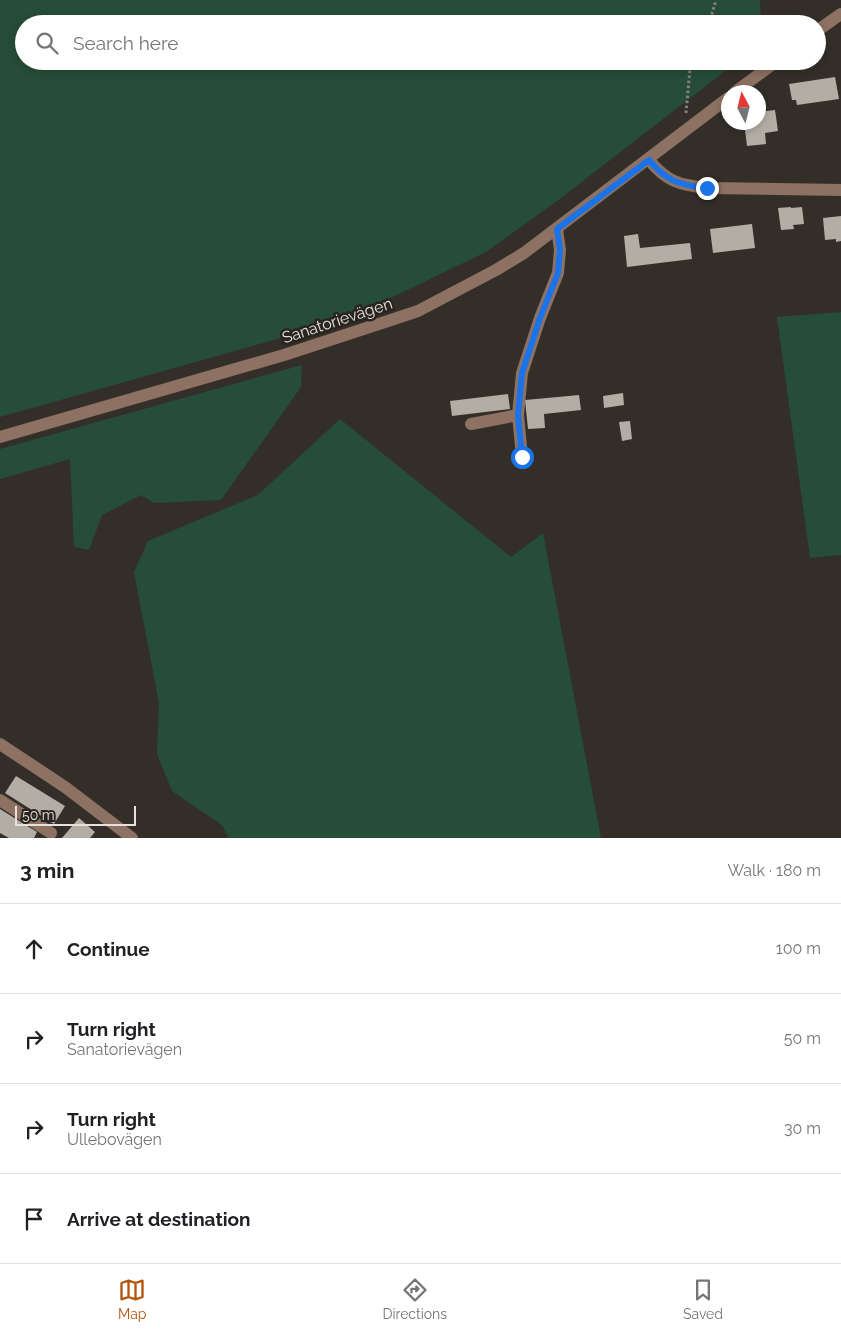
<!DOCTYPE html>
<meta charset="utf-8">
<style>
body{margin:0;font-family:Raleway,sans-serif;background:#f6f6f6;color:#202124}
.compass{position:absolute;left:721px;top:85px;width:45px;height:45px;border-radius:50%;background:#fff;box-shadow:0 2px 8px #0003;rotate:353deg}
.scale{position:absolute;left:15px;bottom:12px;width:121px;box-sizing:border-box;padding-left:5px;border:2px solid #e5e2dd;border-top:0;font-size:14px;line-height:18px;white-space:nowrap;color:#e5e2dd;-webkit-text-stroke:4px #29251e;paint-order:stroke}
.stop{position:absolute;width:15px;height:15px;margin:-11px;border:4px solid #1a73e8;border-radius:50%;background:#fff}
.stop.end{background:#1a73e8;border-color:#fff;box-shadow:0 1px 5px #0008}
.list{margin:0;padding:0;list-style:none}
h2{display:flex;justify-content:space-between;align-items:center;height:65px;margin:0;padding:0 20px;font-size:21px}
h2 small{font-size:16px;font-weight:400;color:#757577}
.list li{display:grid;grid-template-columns:32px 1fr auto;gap:15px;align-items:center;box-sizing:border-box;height:90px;padding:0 20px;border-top:1px solid #e0e0e0}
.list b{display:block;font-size:19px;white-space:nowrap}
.list p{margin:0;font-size:16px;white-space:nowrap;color:#757577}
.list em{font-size:16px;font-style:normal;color:#757577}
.icon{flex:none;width:28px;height:28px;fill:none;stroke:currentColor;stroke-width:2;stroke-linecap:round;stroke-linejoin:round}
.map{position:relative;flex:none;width:841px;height:838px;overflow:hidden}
.search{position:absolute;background:#fff;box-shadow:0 2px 8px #0003;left:15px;right:15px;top:15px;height:55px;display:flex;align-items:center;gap:12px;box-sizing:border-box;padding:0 18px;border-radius:28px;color:#757577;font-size:19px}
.sheet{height:425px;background:#fff}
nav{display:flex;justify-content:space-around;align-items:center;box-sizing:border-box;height:70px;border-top:1px solid #e0e0e0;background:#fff;font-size:14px;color:#757577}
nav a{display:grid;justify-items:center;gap:2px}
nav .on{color:#b45309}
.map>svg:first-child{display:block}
.green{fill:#264d37}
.building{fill:#b3aea5}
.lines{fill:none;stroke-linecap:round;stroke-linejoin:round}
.path{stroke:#84817b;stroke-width:3;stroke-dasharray:2.5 2.5;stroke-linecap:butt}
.minor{stroke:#8d7162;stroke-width:12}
.route{stroke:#1a73e8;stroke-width:6}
.labels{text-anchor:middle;stroke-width:5;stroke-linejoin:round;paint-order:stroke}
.street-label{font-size:16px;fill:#e5e2dd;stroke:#29251e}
</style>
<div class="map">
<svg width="841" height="838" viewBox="0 0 841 838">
<rect width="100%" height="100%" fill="#332f28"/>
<path class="green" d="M 0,0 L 760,0 L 761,24 L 24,24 L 24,61 L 738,61 L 561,198 L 486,252 L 345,320 L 0,417 Z
M 841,312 L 841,555 L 810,558 L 777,317 Z
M 302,365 L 301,387 L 221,500 L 154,503 L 141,495 L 102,515 L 89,550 L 74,547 L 70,459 L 0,479 L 0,449 Z
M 340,419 L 511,557 L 543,533 L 601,838 L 229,838 L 222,825 L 172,791 L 157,754 L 159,703 L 134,572 L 148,541 L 258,495 Z"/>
<path class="building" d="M 835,77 L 839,99 L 797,105 L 796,100 L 792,100 L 789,84 Z
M 775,110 L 778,131 L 765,133 L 766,144 L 747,146 L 744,122 L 758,122 L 758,112 Z
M 791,207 L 791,208 L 802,207 L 804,224 L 793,225 L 794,229 L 781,230 L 778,208 Z
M 841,216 L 841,241 L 836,242 L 836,239 L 825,240 L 823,218 Z
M 752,224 L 755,248 L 713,253 L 710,229 Z
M 638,234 L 640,248 L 690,243 L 692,259 L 627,267 L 624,236 Z
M 623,393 L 624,405 L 604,408 L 603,396 Z
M 508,394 L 510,409 L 452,416 L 450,401 Z
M 579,395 L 581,410 L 544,414 L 545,428 L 528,429 L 525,400 Z
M 630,421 L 632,439 L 622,441 L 619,422 Z
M 16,776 L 65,806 L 54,824 L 5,793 Z
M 0,809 L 37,832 L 34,838 L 9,838 L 0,833 Z
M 79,818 L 95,832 L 90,838 L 62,838 Z"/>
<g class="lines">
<path class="path" d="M 709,24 L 716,0
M 686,113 L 690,69 L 694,61"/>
<path class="minor" d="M 817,31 L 841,14
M 735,92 L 777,61
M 649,160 C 667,182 680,185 707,188 L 841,190
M 471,424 L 518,415
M 0,437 L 284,355 L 391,320 L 418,311 L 496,270 L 524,253 L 728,98
M 522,457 L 518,415 L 522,373 L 540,318 L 558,273 L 560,250 L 557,229
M 0,744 L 65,787 L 132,838
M 0,800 L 51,833"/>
</g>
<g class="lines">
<path class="route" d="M 522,457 L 518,415 L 522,373 L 540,318 L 558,273 L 560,250 L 557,229 L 649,160 C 667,182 680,185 707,188"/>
</g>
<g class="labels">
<g class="street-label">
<text transform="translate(337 320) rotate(-18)" y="6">Sanatorievägen</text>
</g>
</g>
</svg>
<svg class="compass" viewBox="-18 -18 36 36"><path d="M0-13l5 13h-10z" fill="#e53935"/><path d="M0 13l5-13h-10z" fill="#757577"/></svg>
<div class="scale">50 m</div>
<div class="stop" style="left:522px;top:457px"></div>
<div class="stop end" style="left:707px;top:188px"></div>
<div class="search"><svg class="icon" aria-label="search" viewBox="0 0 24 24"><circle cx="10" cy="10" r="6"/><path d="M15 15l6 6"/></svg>Search here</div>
</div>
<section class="sheet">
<h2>3 min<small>Walk · 180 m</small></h2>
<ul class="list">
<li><svg class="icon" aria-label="ahead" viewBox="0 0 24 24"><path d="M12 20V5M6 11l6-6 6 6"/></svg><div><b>Continue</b></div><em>100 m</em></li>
<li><svg class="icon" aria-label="right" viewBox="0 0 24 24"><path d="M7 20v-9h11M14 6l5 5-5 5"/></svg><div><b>Turn right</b><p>Sanatorievägen</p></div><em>50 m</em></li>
<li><svg class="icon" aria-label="right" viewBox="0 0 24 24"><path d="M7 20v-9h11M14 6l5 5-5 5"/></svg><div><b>Turn right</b><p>Ullebovägen</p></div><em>30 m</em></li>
<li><svg class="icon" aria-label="arrive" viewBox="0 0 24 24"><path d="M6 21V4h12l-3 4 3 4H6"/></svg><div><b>Arrive at destination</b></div></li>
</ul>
</section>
<nav>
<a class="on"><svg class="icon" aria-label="map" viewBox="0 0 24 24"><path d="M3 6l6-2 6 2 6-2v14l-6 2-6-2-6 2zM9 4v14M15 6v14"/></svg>Map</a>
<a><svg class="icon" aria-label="directions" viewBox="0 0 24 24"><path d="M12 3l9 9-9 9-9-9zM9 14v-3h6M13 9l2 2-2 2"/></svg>Directions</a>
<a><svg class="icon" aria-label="saved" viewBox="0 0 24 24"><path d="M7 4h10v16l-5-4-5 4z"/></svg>Saved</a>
</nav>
